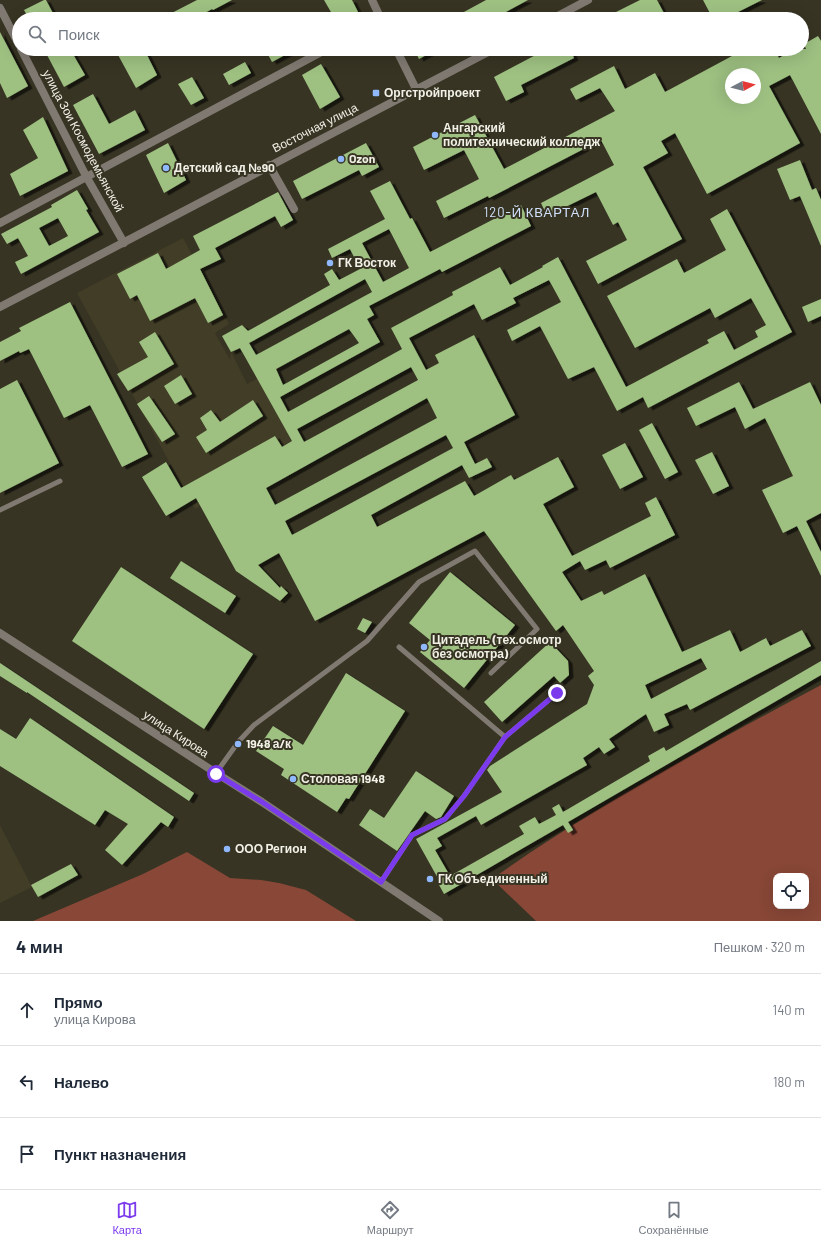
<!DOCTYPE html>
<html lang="ru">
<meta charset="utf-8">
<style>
body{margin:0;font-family:Barlow,sans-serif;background:#f6f6f7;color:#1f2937}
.controls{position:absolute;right:12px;bottom:12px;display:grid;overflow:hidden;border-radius:8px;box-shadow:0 4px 16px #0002}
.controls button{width:36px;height:36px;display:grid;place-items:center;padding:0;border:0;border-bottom:1px solid #e0e1e3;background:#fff;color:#1f2937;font:20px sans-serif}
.compass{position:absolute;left:725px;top:68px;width:36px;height:36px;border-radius:50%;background:#fff;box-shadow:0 4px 16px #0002;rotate:83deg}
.stop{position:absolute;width:12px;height:12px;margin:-9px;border:3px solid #7c3aed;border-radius:50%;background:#fff}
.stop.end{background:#7c3aed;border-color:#fff;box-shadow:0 1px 4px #0008}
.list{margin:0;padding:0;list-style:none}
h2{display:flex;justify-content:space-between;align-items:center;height:52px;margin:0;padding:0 16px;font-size:17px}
h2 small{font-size:13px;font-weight:400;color:#747a83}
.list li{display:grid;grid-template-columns:26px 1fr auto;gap:12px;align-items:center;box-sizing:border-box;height:72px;padding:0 16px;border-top:1px solid #e0e1e3}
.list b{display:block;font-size:15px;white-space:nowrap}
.list p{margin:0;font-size:13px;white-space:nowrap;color:#747a83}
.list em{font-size:13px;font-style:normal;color:#747a83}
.icon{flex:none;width:22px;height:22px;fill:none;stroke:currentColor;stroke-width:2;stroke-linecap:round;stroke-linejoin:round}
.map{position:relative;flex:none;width:821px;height:921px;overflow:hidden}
.search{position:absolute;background:#fff;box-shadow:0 4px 16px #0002;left:12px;right:12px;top:12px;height:44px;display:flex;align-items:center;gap:10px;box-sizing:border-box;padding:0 14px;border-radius:22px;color:#747a83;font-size:15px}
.sheet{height:268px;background:#fff}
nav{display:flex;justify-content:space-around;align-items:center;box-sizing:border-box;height:56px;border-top:1px solid #e0e1e3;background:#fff;font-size:11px;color:#747a83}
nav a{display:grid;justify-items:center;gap:2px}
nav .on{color:#7c3aed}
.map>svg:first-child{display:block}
.built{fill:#413d26}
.forest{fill:#884737;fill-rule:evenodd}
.building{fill:#9ec182;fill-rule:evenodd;filter:url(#shadow)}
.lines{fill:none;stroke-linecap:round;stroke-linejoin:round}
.service{stroke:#7f7972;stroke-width:5}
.minor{stroke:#7f7972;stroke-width:8}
.tertiary{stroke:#7f7972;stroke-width:8}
.route{stroke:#7c3aed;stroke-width:5}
.poi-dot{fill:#8fb8fd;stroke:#373423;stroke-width:1.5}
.labels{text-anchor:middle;stroke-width:4;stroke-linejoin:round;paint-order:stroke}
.poi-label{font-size:12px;font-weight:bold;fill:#f2f1e7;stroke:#373423;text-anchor:start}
.street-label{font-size:12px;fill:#f2f1e7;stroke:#373423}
.neighbourhood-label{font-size:13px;letter-spacing:1px;fill:#d2e2fc;stroke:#373423}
</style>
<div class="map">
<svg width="821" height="921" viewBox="0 0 821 921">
<defs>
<filter id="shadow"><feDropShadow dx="4.5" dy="2.5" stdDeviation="0" flood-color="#0009"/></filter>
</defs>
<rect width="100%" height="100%" fill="#373423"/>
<path class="built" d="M 183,238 L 229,324 L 215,333 L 230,360 L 231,352 L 247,384 L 266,374 L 304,442 L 195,509 L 77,293 Z
M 0,825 L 32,887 L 0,903 Z"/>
<path class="forest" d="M 821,685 L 821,921 L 536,921 L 492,879 C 596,805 709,745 821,685 ZM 776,876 L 806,876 L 806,906 L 776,906 Z
M 187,852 L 230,878 L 261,880 L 279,883 L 306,890 L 356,921 L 33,921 L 143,874 Z"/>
<path class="building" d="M 44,0 L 46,0 L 56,19 L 29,19 L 24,10 Z
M 197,0 L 232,0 L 213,10 L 212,9 L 194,19 L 160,19 Z
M 324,0 L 352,0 L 360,16 L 355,19 L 335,19 Z
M 486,0 L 528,0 L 493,19 L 451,19 Z
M 640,0 L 657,0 L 667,19 L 602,19 Z
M 703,0 L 762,0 L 724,19 L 713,19 Z
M 0,32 L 28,86 L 7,98 L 0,83 Z
M 818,36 L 821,41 L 821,134 L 790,75 L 769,86 L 800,143 L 707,194 L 675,133 L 661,141 L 668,153 L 643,167 L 682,239 L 598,284 L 586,261 L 627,240 L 618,222 L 613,225 L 596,192 L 547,216 L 541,203 L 614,165 L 601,140 L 489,198 L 488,196 L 444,218 L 436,201 L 479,179 L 464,150 L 424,170 L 413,147 L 475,115 L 504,169 L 615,111 L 600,88 L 576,100 L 570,89 L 614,66 L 625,89 L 655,73 L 665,92 L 745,49 L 774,49 L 779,58 L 795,49 L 806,49 L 804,44 ZM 731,74 L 755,74 L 755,98 L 731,98 Z
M 58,49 L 70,49 L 85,75 L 64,87 L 47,55 Z
M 124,49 L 144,49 L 157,75 L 136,88 L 117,53 Z
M 265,49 L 296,49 L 272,62 Z
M 414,49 L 437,49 L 419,59 Z
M 547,49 L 570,49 L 574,58 L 521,85 L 524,92 L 506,101 L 494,77 Z
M 245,62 L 251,73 L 229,85 L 223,74 Z
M 321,64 L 340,97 L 320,109 L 302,75 Z
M 192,77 L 204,98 L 191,105 L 178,84 Z
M 93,94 L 109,124 L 135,110 L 145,130 L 99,154 L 73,105 Z
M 43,117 L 68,171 L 20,196 L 10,174 L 38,158 L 23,130 Z
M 168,143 L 186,180 L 164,193 L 146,155 Z
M 366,143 L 379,167 L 362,176 L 359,170 L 302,199 L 293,181 Z
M 800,160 L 812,190 L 816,188 L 821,200 L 821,246 L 800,196 L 790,200 L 777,169 Z
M 390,181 L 410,219 L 412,218 L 430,252 L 521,205 L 531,226 L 442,272 L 440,269 L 369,306 L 374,315 L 367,319 L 380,342 L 280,397 L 288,412 L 402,349 L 391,328 L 453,295 L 452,292 L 500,267 L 510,285 L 543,267 L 542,266 L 558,257 L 626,387 L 709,343 L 707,340 L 724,331 L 734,350 L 758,337 L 755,331 L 766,325 L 751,298 L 715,318 L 710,308 L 635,348 L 607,296 L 677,259 L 684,273 L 726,250 L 710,219 L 727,209 L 792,332 L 648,408 L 643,397 L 617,411 L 594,367 L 568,379 L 540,326 L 512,341 L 507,330 L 561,302 L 549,280 L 513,298 L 516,303 L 482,320 L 474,304 L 409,338 L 426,370 L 439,363 L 435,355 L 474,335 L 515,415 L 464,442 L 475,464 L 487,458 L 492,467 L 469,478 L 462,465 L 371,515 L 377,527 L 465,481 L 474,496 L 511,475 L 514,480 L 558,457 L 574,487 L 543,504 L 572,556 L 651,516 L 645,503 L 656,497 L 675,535 L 610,568 L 606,560 L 585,570 L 580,561 L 562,572 L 581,601 L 602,591 L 604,595 L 645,574 L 682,652 L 730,630 L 740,652 L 766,638 L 770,646 L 802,630 L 811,646 L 690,710 L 687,704 L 664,714 L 669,725 L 654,732 L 646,714 L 609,739 L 615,747 L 604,754 L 599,747 L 583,758 L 587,765 L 481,825 L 476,816 L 437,838 L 442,846 L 435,850 L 450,876 L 524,834 L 519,826 L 535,817 L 539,824 L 556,815 L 552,808 L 559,804 L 563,812 L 650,761 L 648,756 L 664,747 L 666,751 L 821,661 L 821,675 L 568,822 L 573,830 L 568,833 L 563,825 L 444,894 L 438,883 L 440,882 L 416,839 L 502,792 L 487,770 L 490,766 L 587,704 L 594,685 L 588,676 L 594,671 L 563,625 L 556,631 L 484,531 L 315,621 L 279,553 L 258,565 L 280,588 L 281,586 L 288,593 L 280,601 L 236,571 L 196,498 L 166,516 L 142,477 L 166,462 L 181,488 L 275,436 L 282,447 L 292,441 L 240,348 L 231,352 L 222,336 L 242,325 L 248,331 L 330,285 L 324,274 L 332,269 L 339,280 L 360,269 L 350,249 L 332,258 L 328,249 L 385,219 L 370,191 ZM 389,229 L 409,268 L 383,282 L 362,243 ZM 365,279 L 372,292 L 256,355 L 249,343 ZM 349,329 L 359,343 L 283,385 L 276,369 ZM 411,367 L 418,380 L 304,442 L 297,429 ZM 427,398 L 437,418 L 275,505 L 266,488 ZM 446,435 L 453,448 L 292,535 L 285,521 ZM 701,658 L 707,669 L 651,699 L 645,685 Z
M 77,190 L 88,209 L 86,210 L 99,232 L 21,274 L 15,262 L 28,256 L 18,238 L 7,244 L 1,234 L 52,207 L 51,205 ZM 58,218 L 68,236 L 49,246 L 39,228 Z
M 278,192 L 293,220 L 281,227 L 275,216 L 215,248 L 221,259 L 200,269 L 223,315 L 208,323 L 195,298 L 150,321 L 137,295 L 130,299 L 117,274 L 158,253 L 166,269 L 200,250 L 193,236 Z
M 821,299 L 821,316 L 808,322 L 802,307 Z
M 70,302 L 148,454 L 122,467 L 90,405 L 64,418 L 29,349 L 20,353 L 19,351 L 0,361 L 0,342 L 21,331 L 19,328 Z
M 155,332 L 174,364 L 128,391 L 117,374 L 148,357 L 139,342 Z
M 181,375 L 192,394 L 175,404 L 164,386 Z
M 17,380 L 59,463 L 0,493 L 0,389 Z
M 739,382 L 753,409 L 810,382 L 821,405 L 821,513 L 806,521 L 821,552 L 821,576 L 797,526 L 783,533 L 762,490 L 793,476 L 765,418 L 745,429 L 735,407 L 696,426 L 687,408 Z
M 149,396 L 175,434 L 162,442 L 137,404 Z
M 253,400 L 263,416 L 206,453 L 196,437 L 207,430 L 200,418 L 211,410 L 220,422 Z
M 652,423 L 678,472 L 665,479 L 639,430 Z
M 625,443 L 643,477 L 620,489 L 602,455 Z
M 712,452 L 729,486 L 713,494 L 695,460 Z
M 181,561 L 236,596 L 225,613 L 170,578 Z
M 121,567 L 253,654 L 204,729 L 72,641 Z
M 450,572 L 515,625 L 464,688 L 420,652 L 430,640 L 409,623 Z
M 363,618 L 372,622 L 365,633 L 357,629 Z
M 550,642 L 568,661 L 569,675 L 560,683 L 554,676 L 502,722 L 484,702 Z
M 0,663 L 194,793 L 189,801 L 27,692 L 27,693 L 0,676 Z
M 346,673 L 405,711 L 349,799 L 346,798 L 337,812 L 281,775 L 284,769 L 256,751 L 273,726 L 303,745 Z
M 30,718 L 174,817 L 168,827 L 161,822 L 122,865 L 105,850 L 128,824 L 105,810 L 95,825 L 0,766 L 0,729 L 16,739 Z
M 416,771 L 454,796 L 441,817 L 436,819 L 425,811 L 397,851 L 359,825 L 370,809 L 384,818 Z
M 71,864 L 78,875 L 38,897 L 31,885 Z"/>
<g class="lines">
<path class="service" d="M 0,510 L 60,481
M 399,647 L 505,737 L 557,693
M 216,773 L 239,741 L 254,725 L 367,641 L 419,582 L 475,551 L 537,629 L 491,673
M 381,882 L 412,835 L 445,819 L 464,796 L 505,737"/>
<path class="minor" d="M 372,0 L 381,19
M 0,8 L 19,45
M 552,19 L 588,0
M 21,49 L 86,176 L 124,243
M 396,49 L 416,89
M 269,165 L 294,209
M 0,223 L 327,49
M 0,307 C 165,222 329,134 494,49"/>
<path class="tertiary" d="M 0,633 L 216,773 L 262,802 L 439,921"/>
</g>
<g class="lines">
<path class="route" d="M 216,774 L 262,802 L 381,882 L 412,835 L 445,819 L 464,796 L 505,737 L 557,693"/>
</g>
<g class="poi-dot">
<rect x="372" y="89" width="8" height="8" rx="2"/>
<circle cx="435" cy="135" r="4"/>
<circle cx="341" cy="159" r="4"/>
<circle cx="166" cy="168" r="4"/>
<circle cx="330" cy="263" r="4"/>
<circle cx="424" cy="647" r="4"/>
<circle cx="238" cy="744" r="4"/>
<circle cx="293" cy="779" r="4"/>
<circle cx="227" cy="849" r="4"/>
<circle cx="430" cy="879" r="4"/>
</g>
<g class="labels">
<g class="poi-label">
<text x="384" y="97">Оргстройпроект</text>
<text x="443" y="132">Ангарский<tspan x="443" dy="14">политехнический колледж</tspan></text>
<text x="349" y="163">Ozon</text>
<text x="174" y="172">Детский сад №90</text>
<text x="338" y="267">ГК Восток</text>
<text x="432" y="644">Цитадель (тех.осмотр<tspan x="432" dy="14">без осмотра)</tspan></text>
<text x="246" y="748">1948 а/к</text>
<text x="301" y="783">Столовая 1948</text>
<text x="235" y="853">ООО Регион</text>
<text x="438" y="883">ГК Объединенный</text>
</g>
<g class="street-label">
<text transform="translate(315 128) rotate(-27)" y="4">Восточная улица</text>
<text transform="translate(83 141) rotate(62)" y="4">улица Зои Космодемьянской</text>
<text transform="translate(176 734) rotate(33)" y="4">улица Кирова</text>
</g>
<g class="neighbourhood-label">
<text x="537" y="217">120-Й КВАРТАЛ</text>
</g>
</g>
</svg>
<div class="controls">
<button><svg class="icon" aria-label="locate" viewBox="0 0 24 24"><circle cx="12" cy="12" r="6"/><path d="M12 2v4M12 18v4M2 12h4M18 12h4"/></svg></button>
</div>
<svg class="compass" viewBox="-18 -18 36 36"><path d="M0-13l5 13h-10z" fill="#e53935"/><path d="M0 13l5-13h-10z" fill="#747a83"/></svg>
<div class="stop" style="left:216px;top:774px"></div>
<div class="stop end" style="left:557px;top:693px"></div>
<div class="search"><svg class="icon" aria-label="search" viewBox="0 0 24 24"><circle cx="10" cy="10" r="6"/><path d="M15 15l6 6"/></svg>Поиск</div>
</div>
<section class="sheet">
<h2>4 мин<small>Пешком · 320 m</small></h2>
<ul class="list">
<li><svg class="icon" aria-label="ahead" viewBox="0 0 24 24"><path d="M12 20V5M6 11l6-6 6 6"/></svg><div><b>Прямо</b><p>улица Кирова</p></div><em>140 m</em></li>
<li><svg class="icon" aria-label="left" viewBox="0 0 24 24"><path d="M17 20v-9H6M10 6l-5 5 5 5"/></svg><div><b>Налево</b></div><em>180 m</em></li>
<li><svg class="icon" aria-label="arrive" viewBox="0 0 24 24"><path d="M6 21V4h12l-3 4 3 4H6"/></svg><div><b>Пункт назначения</b></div></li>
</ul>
</section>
<nav>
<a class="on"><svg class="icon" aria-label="map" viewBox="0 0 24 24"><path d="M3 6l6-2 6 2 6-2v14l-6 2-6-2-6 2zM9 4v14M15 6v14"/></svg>Карта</a>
<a><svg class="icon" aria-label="directions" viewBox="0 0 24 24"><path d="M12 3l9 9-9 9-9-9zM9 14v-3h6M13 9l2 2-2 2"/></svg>Маршрут</a>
<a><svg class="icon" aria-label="saved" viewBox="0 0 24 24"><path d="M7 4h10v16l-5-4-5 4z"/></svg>Сохранённые</a>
</nav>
